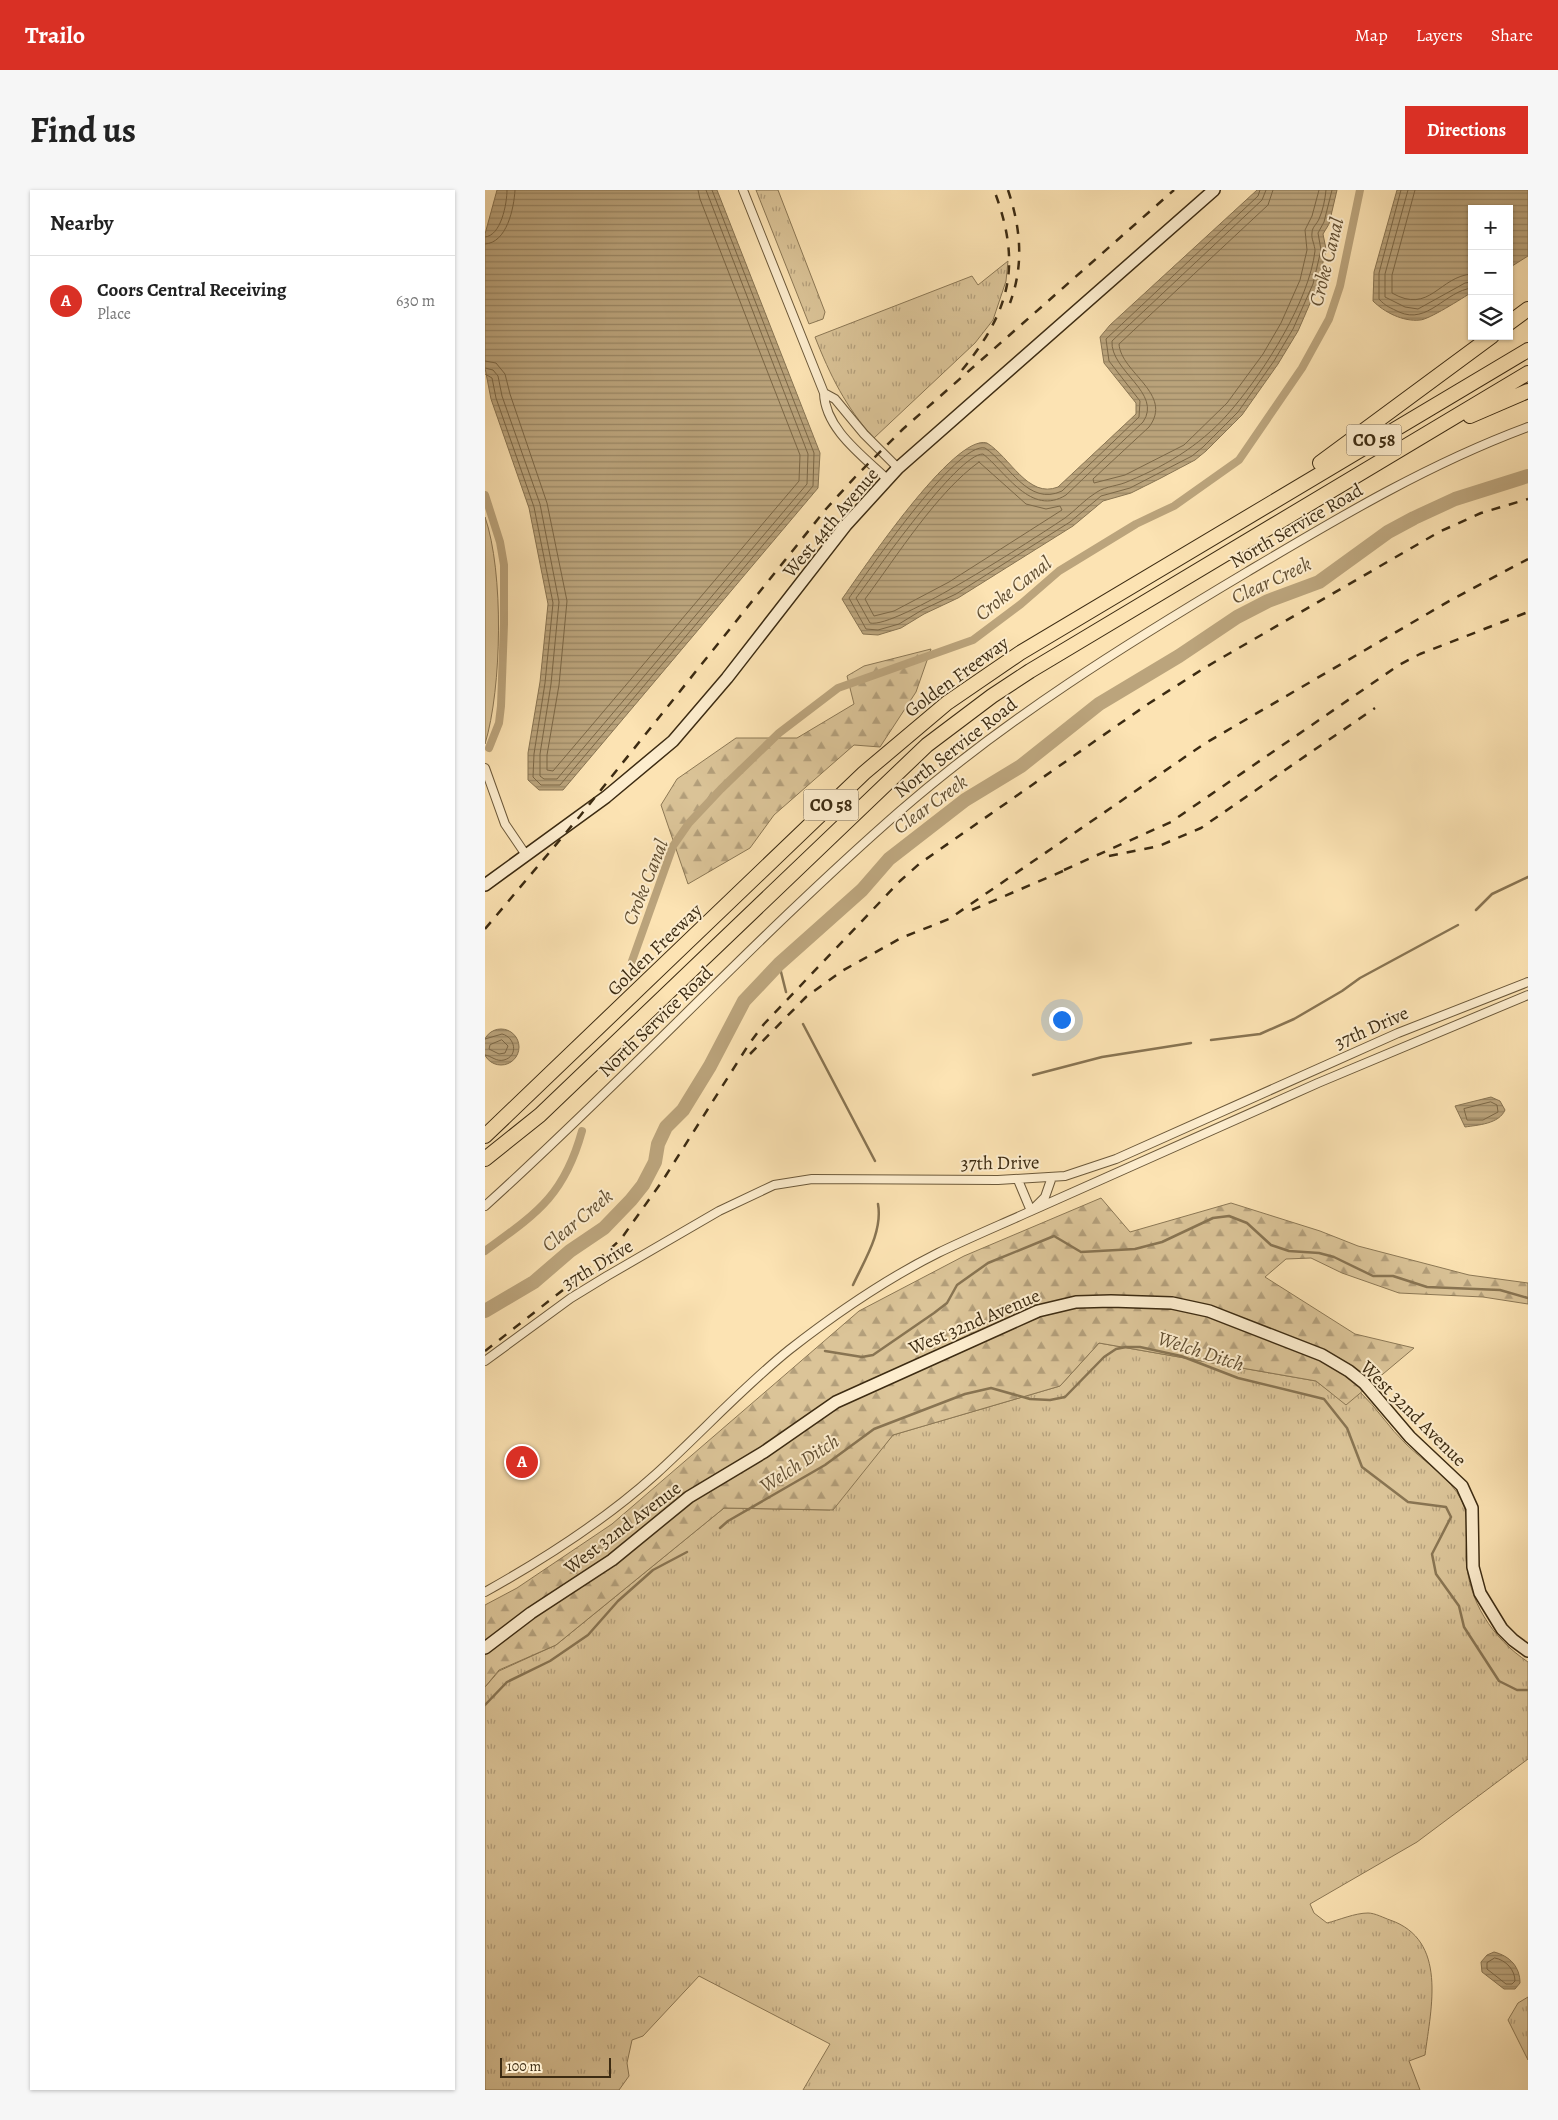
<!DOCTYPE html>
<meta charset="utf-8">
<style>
body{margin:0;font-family:Alegreya,serif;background:#f6f6f6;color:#222}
.controls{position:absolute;right:15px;top:15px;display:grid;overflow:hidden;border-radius:0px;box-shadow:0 1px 4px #0004}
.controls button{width:45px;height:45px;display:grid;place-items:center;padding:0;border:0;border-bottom:1px solid #e0e0e0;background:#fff;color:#222;font:25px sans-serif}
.scale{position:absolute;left:15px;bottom:12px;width:111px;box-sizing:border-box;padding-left:5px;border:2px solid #3c2b12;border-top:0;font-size:14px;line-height:18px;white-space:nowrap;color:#3c2b12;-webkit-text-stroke:4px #fdedce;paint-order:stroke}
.you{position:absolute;left:576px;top:829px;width:18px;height:18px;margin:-12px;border:4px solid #fff;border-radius:50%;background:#1a73e8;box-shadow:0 0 0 8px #1a73e833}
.badge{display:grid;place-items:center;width:32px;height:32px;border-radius:50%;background:#d93025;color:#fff;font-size:16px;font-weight:700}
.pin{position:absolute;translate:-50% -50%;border:2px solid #fff;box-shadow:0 1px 5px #0006}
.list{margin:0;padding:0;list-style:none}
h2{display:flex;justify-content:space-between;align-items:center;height:65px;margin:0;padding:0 20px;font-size:21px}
h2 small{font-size:16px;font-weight:400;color:#767676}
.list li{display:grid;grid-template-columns:32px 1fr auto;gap:15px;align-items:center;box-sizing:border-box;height:90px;padding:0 20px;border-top:1px solid #e0e0e0}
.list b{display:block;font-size:19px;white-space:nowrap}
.list p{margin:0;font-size:16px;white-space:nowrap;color:#767676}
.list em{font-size:16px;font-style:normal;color:#767676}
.icon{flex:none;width:28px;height:28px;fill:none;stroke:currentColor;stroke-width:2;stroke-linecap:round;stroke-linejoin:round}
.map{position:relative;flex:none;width:1043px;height:1900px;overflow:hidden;border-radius:0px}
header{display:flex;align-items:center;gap:30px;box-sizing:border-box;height:70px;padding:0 25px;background:#d93025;color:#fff}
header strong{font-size:24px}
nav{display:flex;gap:28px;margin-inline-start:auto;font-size:18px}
.intro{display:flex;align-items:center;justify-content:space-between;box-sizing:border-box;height:120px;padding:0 30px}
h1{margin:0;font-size:35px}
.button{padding:12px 22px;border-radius:0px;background:#d93025;color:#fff;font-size:18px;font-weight:700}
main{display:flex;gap:30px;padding:0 30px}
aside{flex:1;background:#fff;border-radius:0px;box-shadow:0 1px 4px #0004}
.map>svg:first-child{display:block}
.grass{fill:url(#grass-tufts);stroke:#8c7855}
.forest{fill:url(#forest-firs);stroke:#8c7855}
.park{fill:#dbc498;stroke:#8c7855}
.water{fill:url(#water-rules);stroke:#887452}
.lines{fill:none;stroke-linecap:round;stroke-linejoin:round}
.shore{stroke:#7c6847;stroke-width:1}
.stream{stroke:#887452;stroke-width:2.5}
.canal{stroke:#bba47c;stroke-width:8}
.river{stroke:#bba47c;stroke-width:14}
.street-casing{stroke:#6c593a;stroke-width:10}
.secondary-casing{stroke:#3c2b12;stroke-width:14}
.highway-casing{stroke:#3c2b12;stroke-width:16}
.street{stroke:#fdedce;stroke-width:8}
.secondary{stroke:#fdedce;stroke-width:11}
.highway{stroke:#fce3b3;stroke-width:14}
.rail{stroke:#3c2b12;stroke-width:2.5;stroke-dasharray:9 9;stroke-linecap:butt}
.labels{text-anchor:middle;stroke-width:4;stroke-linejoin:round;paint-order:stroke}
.shield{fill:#fdedce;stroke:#76654a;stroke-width:1}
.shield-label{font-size:18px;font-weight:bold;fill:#3c2b12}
.street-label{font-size:19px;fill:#3c2b12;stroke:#fdedce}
.water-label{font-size:20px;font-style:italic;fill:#624f32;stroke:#fdedce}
</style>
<header>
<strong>Trailo</strong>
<nav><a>Map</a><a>Layers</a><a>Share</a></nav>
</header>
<div class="intro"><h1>Find us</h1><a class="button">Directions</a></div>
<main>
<aside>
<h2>Nearby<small></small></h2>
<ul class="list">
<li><span class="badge">A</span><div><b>Coors Central Receiving</b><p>Place</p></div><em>630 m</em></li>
</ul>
</aside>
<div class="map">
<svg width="1043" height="1900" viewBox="0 0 1043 1900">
<defs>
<pattern id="grass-tufts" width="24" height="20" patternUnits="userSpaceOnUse" patternTransform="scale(1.25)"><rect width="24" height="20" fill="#dbc498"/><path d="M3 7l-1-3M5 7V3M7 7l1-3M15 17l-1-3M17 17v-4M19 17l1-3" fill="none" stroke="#b39f7b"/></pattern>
<pattern id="forest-firs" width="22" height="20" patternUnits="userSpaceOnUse" patternTransform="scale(1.25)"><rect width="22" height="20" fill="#dbc498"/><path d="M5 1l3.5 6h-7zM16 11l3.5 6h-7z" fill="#b39f7b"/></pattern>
<pattern id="water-rules" width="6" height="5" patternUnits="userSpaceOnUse" patternTransform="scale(1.25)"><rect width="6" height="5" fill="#bba47c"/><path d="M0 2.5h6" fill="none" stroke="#998664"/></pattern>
</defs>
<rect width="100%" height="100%" fill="#fce3b3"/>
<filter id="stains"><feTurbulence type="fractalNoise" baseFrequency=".004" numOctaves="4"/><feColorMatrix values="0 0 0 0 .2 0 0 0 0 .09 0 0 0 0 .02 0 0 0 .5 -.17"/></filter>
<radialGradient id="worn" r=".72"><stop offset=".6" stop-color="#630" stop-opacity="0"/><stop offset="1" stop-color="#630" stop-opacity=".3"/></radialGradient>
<path class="grass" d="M 271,0 L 293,0 L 340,122 L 338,129 L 324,134 Z
M 523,71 L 521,91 L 508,130 L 490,153 L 389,248 C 361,218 345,185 330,147 L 487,86 L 493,95 Z
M 614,1153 L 831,1191 L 861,1214 L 875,1202 C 892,1218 904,1238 921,1254 C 939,1272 965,1287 977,1311 C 985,1329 981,1348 981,1367 C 983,1411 1007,1448 1043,1472 L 1043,1569 L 932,1652 L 825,1714 L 829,1723 L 842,1733 C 854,1730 870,1723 883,1723 C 890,1723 899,1728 905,1730 C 963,1750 946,1818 940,1865 L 924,1871 L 935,1900 L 318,1900 L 345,1854 L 214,1786 L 158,1846 L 147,1850 L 142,1873 L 144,1886 L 134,1900 L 0,1900 L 0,1497 L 14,1481 L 71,1455 L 239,1318 L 345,1320 L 408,1245 L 575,1196 Z
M 1043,1807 L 1043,1870 L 1023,1830 L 1033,1813 Z"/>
<path class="forest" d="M 446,459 L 431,502 L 395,557 L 369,555 L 289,625 L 265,658 L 203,694 L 176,615 L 192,589 L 251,548 L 312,548 L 369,514 L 362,486 L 379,476 Z
M 616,1008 L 645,1042 L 746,1013 L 835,1041 L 873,1056 L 984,1085 L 1043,1093 L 1043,1114 L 998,1107 L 914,1103 L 857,1083 L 826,1068 L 801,1069 L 780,1087 L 870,1144 L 929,1158 L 861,1215 L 831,1191 L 614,1153 L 575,1196 L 408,1245 L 348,1320 L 239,1318 L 71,1455 L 14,1480 L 0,1497 L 0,1415 L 32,1398 L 127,1334 L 374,1121 L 479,1066 Z"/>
<path class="park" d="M 0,327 C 19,382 17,498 0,554 Z"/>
<path class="water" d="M 12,0 L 232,0 L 335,263 L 333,298 L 78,600 L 54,600 L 43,590 L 43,563 L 55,492 L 63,414 L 44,318 L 6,209 L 0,178 L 0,44 Z
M 772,0 L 852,0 L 844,34 L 838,44 L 841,59 L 833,95 L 813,141 L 793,174 L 757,225 L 721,261 L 710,270 L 674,289 L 646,303 L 618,311 L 588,336 L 473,408 L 439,424 L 416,438 L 393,445 L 378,444 L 357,409 C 377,381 469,243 502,253 C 525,267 543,309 573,297 L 651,224 L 651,213 L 619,173 L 615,147 L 625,135 Z
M 912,0 L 1043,0 L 1043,66 L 1024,78 L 1024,19 L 987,19 L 987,102 C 978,108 943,130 935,130 C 918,132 899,122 888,111 L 889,82 Z
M-2 857a18 18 0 1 1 36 0a18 18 0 1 1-36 0Z
M 1006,907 L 1015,911 L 1020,920 C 1014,934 993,935 980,937 L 970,916 Z
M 1009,1762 C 1025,1766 1035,1777 1035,1793 L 1030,1799 L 1019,1799 L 997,1782 L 996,1772 L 1002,1765 Z"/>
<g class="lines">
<path class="shore" d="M 775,0 L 773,6 L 621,149 L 624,171 L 655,211 L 654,227 L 577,301 C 543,317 524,274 500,258 C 472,251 382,383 364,408 L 381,439 L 393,440 L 414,434 L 437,420 L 471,404 L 585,332 L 616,306 L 645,298 L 707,266 L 718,257 L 753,222 L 789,171 L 808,139 L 828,94 L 836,60 L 833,43 L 839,32 L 847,0
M 781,0 L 777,10 L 627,151 C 625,181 678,203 658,232 L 581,305 C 546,327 521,282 498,264 C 472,264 390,383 371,408 L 385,433 C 411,439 550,348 580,328 C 591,320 600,309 612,302 C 621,296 634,296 644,291 C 685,274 720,252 748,218 C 780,180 824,111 830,61 C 830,55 826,49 827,43 C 827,37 832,34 834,29 C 838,20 840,10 841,0
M 788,0 L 783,15 L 634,154 C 636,183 689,204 664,237 L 608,289 L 609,293 L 640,285 L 699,255 L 742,213 L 778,164 L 796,133 L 815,90 L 822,60 L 820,40 L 827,26 L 834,0
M 916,0 L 894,83 L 894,109 C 900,116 906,118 914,122 C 943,135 960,101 987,98
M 923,0 L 900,84 L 900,107 L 920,117 L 933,119 L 980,93 L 987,92
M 930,0 L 907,85 L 907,103 C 945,125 954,86 987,84
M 0,47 C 16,46 22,14 22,0
M 0,54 C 22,53 29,18 30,0
M 0,171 L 11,173 L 20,184 L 25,204 L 62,313 L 82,411 L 74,495 L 62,565 L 62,580 L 68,581 L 314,291 L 315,265 L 215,9 L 213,0
M 0,178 L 8,180 L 13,186 L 17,206 L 55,314 L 74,412 L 66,494 L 55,564 L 55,586 L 59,589 L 72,589 L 322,294 L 323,264 L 221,0
M 0,184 L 7,188 L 11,208 L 49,317 L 68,413 L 60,493 L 49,564 L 48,587 L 56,595 L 75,595 L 328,296 L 329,263 L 227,0
M 494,272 L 541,314 L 561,319 L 575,316 L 577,320 L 464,392 L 409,421 L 389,426 L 380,409 C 412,366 452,302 494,272 Z
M 0,849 L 17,844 C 30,847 34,866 19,870 C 11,872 7,866 0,865
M 17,850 L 23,856 L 20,863 L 14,864 L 4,859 L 5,855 Z
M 1006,912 L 1012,915 L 1013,922 L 998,930 L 982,930 L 979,919 Z
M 1010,1768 C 1021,1770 1030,1780 1030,1791 L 1027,1794 L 1021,1794 L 1002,1779 L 1002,1773 Z"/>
<path class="stream" d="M 991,720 L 1007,704 L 1043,687
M 294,774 L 301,802
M 318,834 L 390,971
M 726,850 L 775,844 L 809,829 L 857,801 L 875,788 L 973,735
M 548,885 L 617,867 L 706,853
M 368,1095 C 379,1071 398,1042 393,1014
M 340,1161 L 377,1167 L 388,1165 L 449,1123 L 462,1113 L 472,1095 L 503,1073 L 569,1046 L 596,1062 L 650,1059 L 677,1052 L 728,1028 L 744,1026 L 762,1033 L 786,1055 L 804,1061 L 834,1063 L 849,1067 L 888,1086 L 908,1086 L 942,1097 L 1015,1100 L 1043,1108
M 235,1338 L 243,1331 L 340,1275 L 389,1239 L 480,1204 L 506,1198 L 545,1209 L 565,1210 L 580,1207 L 619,1167 L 631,1159 L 641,1157 L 655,1157 L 696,1166 L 753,1188 L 839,1209 L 862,1238 L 877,1277 L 923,1312 L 961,1317 L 966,1327 L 947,1364 L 951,1384 L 974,1416 L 979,1437 L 1014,1491 L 1032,1500 L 1043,1500
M 0,1515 L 22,1492 L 65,1471 L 103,1445 L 133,1411 L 168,1380 L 202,1362"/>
<path class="canal" d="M 0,305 L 15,352 L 19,375 L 19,434 L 16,516 L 14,533 L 4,558
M 147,771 L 188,656 L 204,633 L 236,599 L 294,543 L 353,498 L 488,450 L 536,414 L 574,381 L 651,334 L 689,316 L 754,270 L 817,178 L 844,129 L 855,96 L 875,0
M 0,1061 C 52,1023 79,1006 97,941"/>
<path class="river" d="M 0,1121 L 49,1092 L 85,1061 L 119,1038 L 146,1010 L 158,995 L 170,972 L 173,954 L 181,937 L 198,920 L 225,876 L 259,811 L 294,774 L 377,700 L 404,669 L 480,610 L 536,576 L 614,514 L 694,466 L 752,427 L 783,411 L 834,392 L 903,342 L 929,328 L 970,309 L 1043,286"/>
<g class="street-casing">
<path id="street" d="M 258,0 L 339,203 C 340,239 378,266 402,289
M 339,203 L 350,209 L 379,244 L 413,278
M 0,578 L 20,634 L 41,665
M 0,1016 C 142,888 271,747 415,621 C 522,528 641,454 762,382 C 853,328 943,274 1043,237
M 550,1017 L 560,1007 L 567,987
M 546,1021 L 833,893 L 1043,805
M 0,1171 L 86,1108 L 122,1086 L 234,1021 L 289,995 L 327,989 L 513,990 L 580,986 L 631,969 L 913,843 L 1043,792
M 0,1402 C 61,1368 119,1331 171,1284 C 216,1243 257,1198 304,1160 C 350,1124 401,1089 453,1063 C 484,1048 515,1035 546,1021 L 533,990"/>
</g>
<g class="secondary-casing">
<path id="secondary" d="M 0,695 L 121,607 L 188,551 L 242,488 L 361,335 L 413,278 L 729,0
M 0,1458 L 46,1423 L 127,1370 L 204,1307 L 279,1262 L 351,1212 L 553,1121 L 591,1112 L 626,1111 L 687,1113 L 724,1121 L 837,1165 L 864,1181 L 879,1193 L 925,1247 L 977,1296 L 987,1318 L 988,1377 L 995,1403 L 1017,1439 L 1028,1450 L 1043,1461"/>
</g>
<g class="highway-casing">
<path id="highway" d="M 1024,133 L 1043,119
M 985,226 L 1043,201
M 835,273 L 1007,146
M 0,946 L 379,583 L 462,513 L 535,463 L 1043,160
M 0,969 L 55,925 L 442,555 L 507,506 L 545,481 L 1043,183"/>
</g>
<use href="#street" class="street"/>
<use href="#secondary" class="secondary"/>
<use href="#highway" class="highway"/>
<path class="rail" d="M 523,0 C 536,39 539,75 525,113
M 477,180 C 526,120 537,74 509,0
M 624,666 L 674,656 L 716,638 L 890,518
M 579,680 L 686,632 L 914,475 L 935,464 L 1043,422
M 487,720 L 585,678
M 0,739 L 95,626 L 341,319 L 372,285 L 418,239 L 689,0
M 265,864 L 321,807 L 357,781 L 416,748 L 464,729 L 719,554 L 966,410 L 1043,369
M 0,1161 L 92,1089 L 136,1049 L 178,990 L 264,854 L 279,834 L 415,691 L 434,674 L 663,514 L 721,477 L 954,342 L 996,323 L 1043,309"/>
</g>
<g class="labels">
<g class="shield">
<rect x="861.5" y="234.5" width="55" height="31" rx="4"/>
<rect x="318.5" y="599.5" width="55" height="31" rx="4"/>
</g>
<g class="shield-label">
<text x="889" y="256">CO 58</text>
<text x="346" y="621">CO 58</text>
</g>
<g class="street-label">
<text transform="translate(345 332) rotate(-50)" y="7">West 44th Avenue</text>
<text transform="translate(811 335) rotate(-30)" y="7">North Service Road</text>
<text transform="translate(471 486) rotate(-36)" y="7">Golden Freeway</text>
<text transform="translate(470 557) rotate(-38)" y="7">North Service Road</text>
<text transform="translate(169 759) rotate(-44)" y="7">Golden Freeway</text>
<text transform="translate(170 831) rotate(-44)" y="7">North Service Road</text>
<text transform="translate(886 837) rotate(-24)" y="7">37th Drive</text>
<text transform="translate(515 972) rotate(-1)" y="7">37th Drive</text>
<text transform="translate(112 1074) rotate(-31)" y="7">37th Drive</text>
<text transform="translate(489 1131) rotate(-23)" y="7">West 32nd Avenue</text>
<text transform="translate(929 1223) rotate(45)" y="7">West 32nd Avenue</text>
<text transform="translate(137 1337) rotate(-37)" y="7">West 32nd Avenue</text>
</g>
<g class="water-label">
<text transform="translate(841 72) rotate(-76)" y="7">Croke Canal</text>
<text transform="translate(786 390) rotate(-25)" y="7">Clear Creek</text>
<text transform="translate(528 398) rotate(-38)" y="7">Croke Canal</text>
<text transform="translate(445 614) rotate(-36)" y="7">Clear Creek</text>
<text transform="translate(160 692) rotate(-68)" y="7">Croke Canal</text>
<text transform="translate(92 1030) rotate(-40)" y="7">Clear Creek</text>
<text transform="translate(716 1161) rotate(18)" y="7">Welch Ditch</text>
<text transform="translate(314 1273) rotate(-33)" y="7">Welch Ditch</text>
</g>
</g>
<rect width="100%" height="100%" filter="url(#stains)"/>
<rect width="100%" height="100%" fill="url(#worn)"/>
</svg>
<div class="controls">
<button>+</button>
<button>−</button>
<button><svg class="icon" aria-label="layers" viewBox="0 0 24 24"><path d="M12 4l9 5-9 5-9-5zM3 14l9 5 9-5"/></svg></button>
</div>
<div class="scale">100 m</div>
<div class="you"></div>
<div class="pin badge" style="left:37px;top:1272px">A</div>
</div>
</main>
